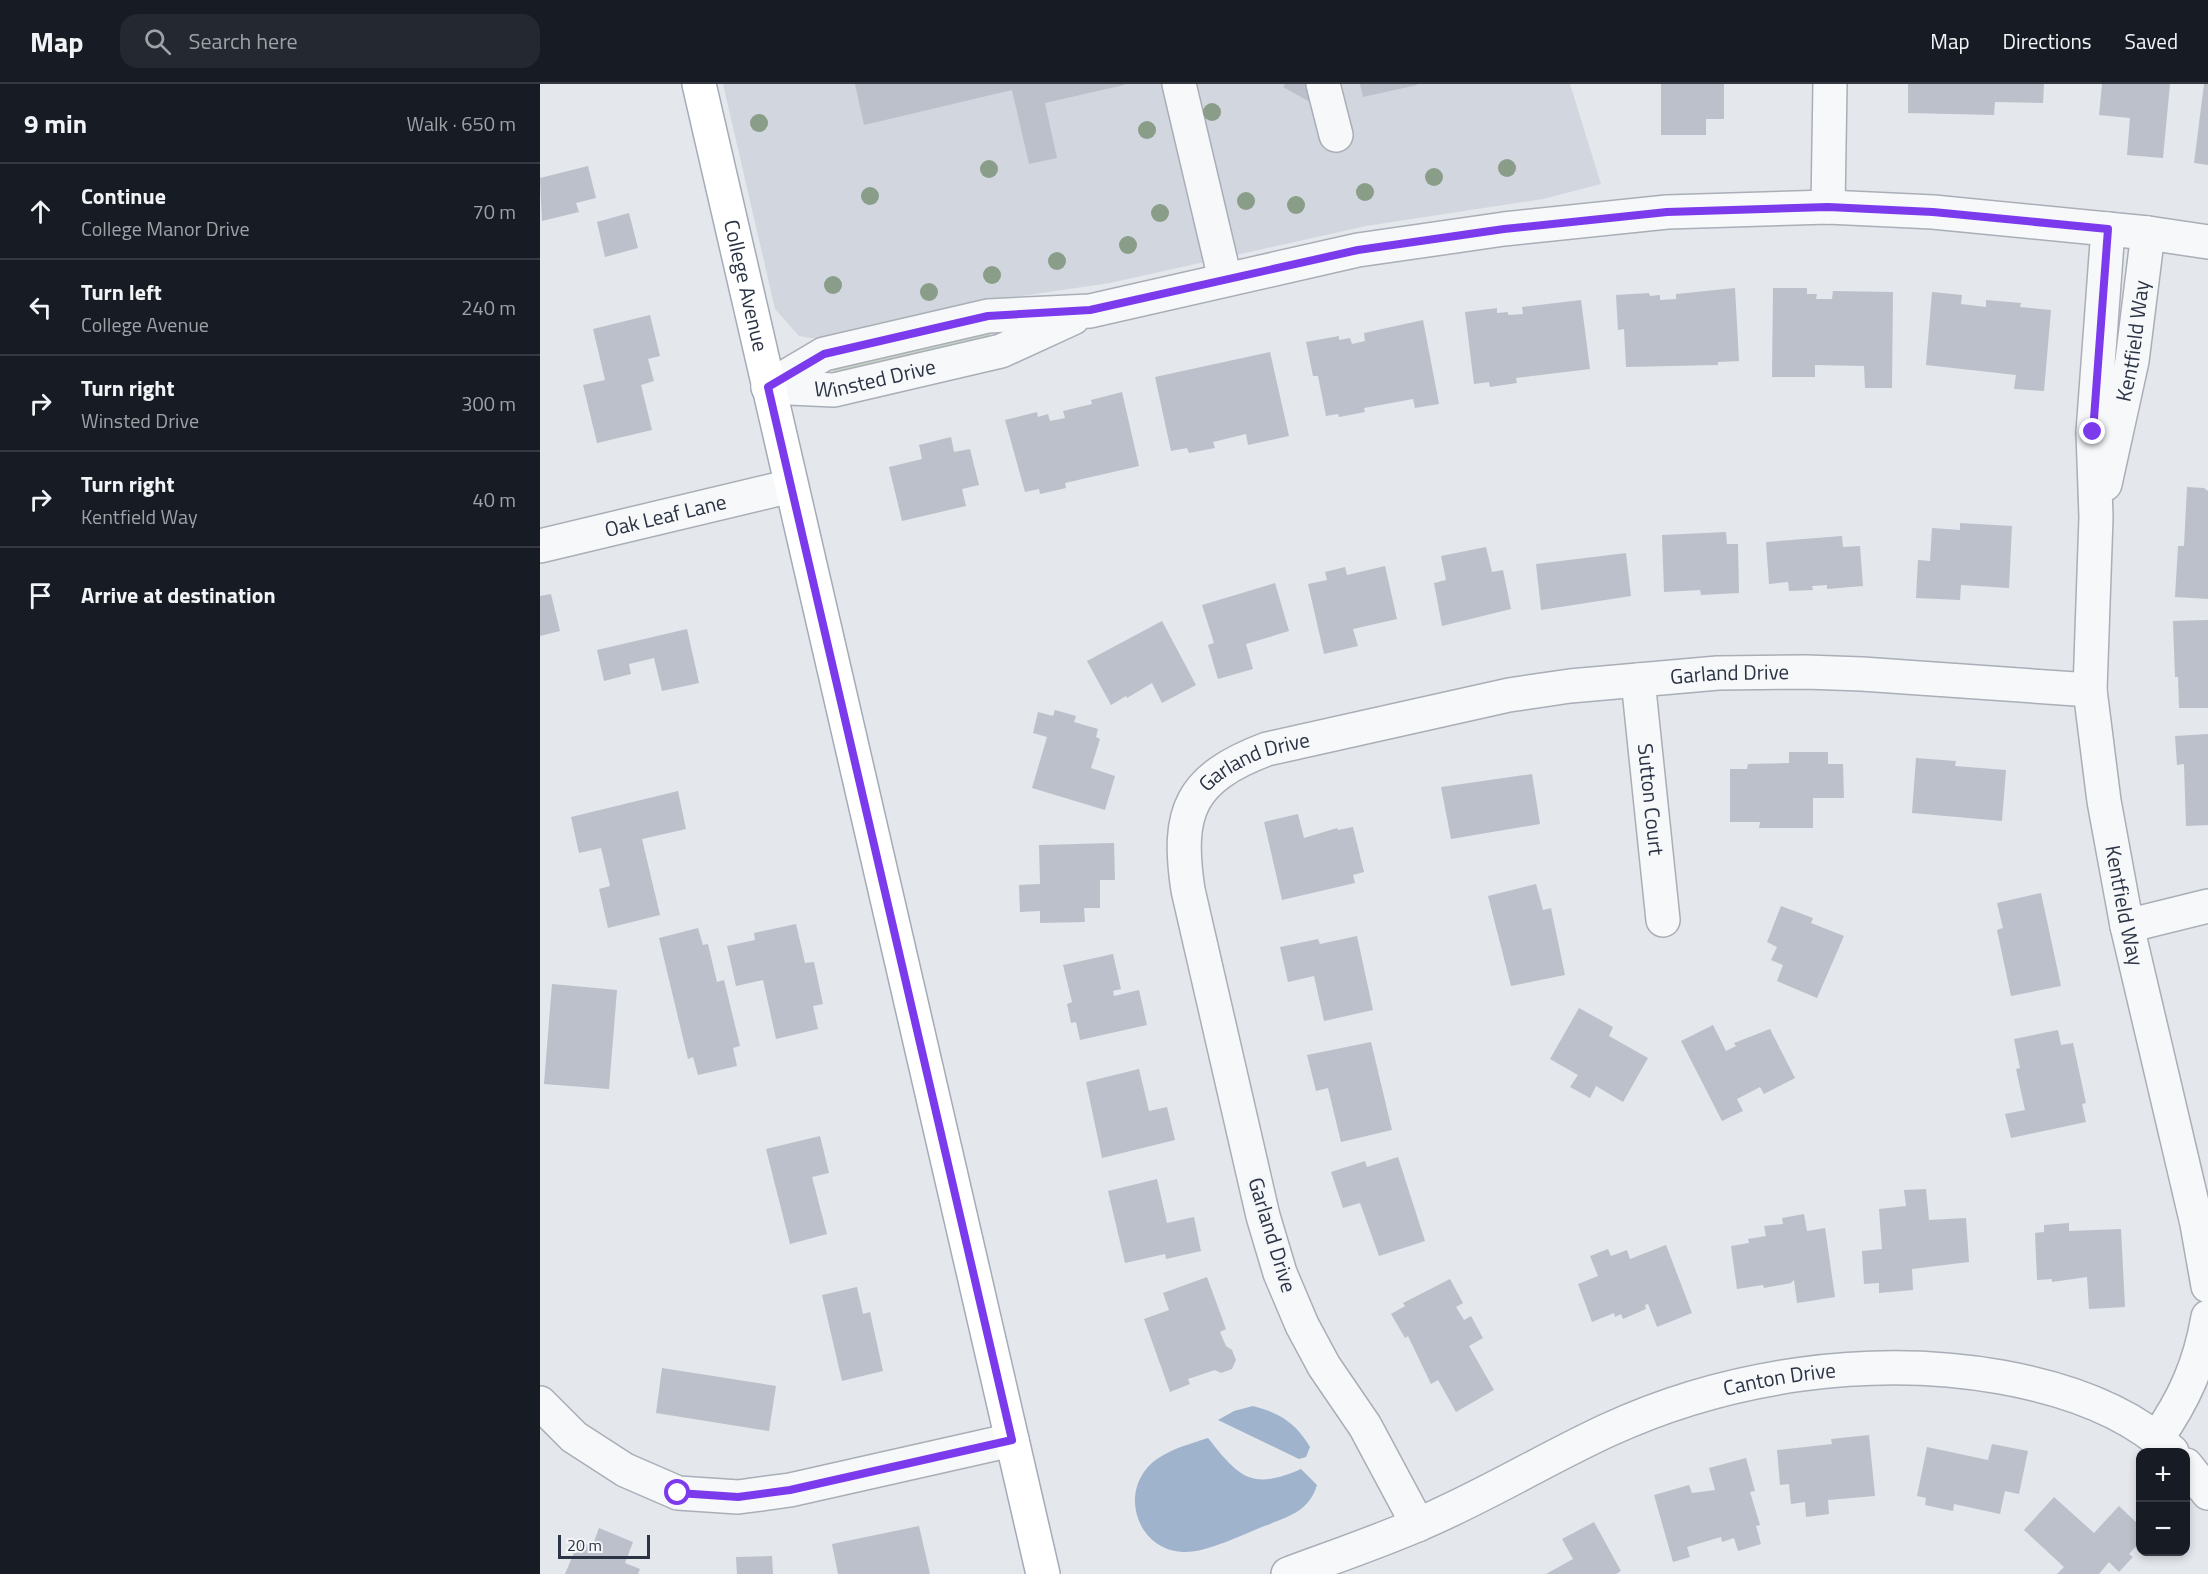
<!DOCTYPE html>
<meta charset="utf-8">
<style>
body{margin:0;font-family:"Titillium Web",sans-serif;background:#242831;color:#f1f3f6}
.controls{position:absolute;right:18px;bottom:18px;display:grid;overflow:hidden;border-radius:12px;box-shadow:0 3px 9px #0003}
.controls button{width:54px;height:54px;display:grid;place-items:center;padding:0;border:0;border-bottom:2px solid #363941;background:#171b24;color:#f1f3f6;font:30px sans-serif}
.scale{position:absolute;left:18px;bottom:15px;width:92px;box-sizing:border-box;padding-left:6px;border:3px solid #2b3445;border-top:0;font-size:16px;line-height:21px;white-space:nowrap;color:#2b3445;-webkit-text-stroke:4px #f4f6f9;paint-order:stroke}
.stop{position:absolute;width:18px;height:18px;margin:-14px;border:4px solid #7c3aed;border-radius:50%;background:#fff}
.stop.end{background:#7c3aed;border-color:#fff;box-shadow:0 2px 6px #0008}
.list{margin:0;padding:0;list-style:none}
h2{display:flex;justify-content:space-between;align-items:center;height:78px;margin:0;padding:0 24px;font-size:26px}
h2 small{font-size:20px;font-weight:400;color:#9ea1a6}
.list li{display:grid;grid-template-columns:39px 1fr auto;gap:18px;align-items:center;box-sizing:border-box;height:96px;padding:0 24px;border-top:2px solid #363941}
.list b{display:block;font-size:22px;white-space:nowrap}
.list p{margin:0;font-size:20px;white-space:nowrap;color:#9ea1a6}
.list em{font-size:20px;font-style:normal;color:#9ea1a6}
.icon{flex:none;width:33px;height:33px;fill:none;stroke:currentColor;stroke-width:2;stroke-linecap:round;stroke-linejoin:round}
.map{position:relative;flex:none;width:1668px;height:1490px;overflow:hidden}
header{display:flex;align-items:center;gap:36px;box-sizing:border-box;height:84px;padding:0 30px;background:#171b24;border-bottom:2px solid #363941}
header strong{font-size:28px}
nav{display:flex;gap:33px;margin-inline-start:auto;font-size:21px}
.search{width:420px;height:54px;background:#242831;display:flex;align-items:center;gap:15px;box-sizing:border-box;padding:0 21px;border-radius:18px;color:#9ea1a6;font-size:22px}
main{display:flex}
aside{flex:1;background:#171b24}
.map>svg:first-child{display:block}
.built{fill:#d2d6de}
.green{fill:#c9d6c5}
.water{fill:#9fb4cc}
.building{fill:#bbc0ca}
.lines{fill:none;stroke-linecap:round;stroke-linejoin:round}
.minor-casing{stroke:#a9aeb7;stroke-width:36}
.major-casing{stroke:#a3abb8;stroke-width:36}
.minor{stroke:#f7f8fa;stroke-width:33}
.major{stroke:#fff;stroke-width:33}
.tree{fill:#899d89}
.route{stroke:#7c3aed;stroke-width:8}
.labels{text-anchor:middle;stroke-width:4.5;stroke-linejoin:round;paint-order:stroke}
.street-label{font-size:21px;fill:#2b3445;stroke:#f4f6f9}
</style>
<header>
<strong>Map</strong>
<div class="search"><svg class="icon" aria-label="search" viewBox="0 0 24 24"><circle cx="10" cy="10" r="6"/><path d="M15 15l6 6"/></svg>Search here</div>
<nav><a>Map</a><a>Directions</a><a>Saved</a></nav>
</header>
<main>
<aside>
<h2>9 min<small>Walk · 650 m</small></h2>
<ul class="list">
<li><svg class="icon" aria-label="ahead" viewBox="0 0 24 24"><path d="M12 20V5M6 11l6-6 6 6"/></svg><div><b>Continue</b><p>College Manor Drive</p></div><em>70 m</em></li>
<li><svg class="icon" aria-label="left" viewBox="0 0 24 24"><path d="M17 20v-9H6M10 6l-5 5 5 5"/></svg><div><b>Turn left</b><p>College Avenue</p></div><em>240 m</em></li>
<li><svg class="icon" aria-label="right" viewBox="0 0 24 24"><path d="M7 20v-9h11M14 6l5 5-5 5"/></svg><div><b>Turn right</b><p>Winsted Drive</p></div><em>300 m</em></li>
<li><svg class="icon" aria-label="right" viewBox="0 0 24 24"><path d="M7 20v-9h11M14 6l5 5-5 5"/></svg><div><b>Turn right</b><p>Kentfield Way</p></div><em>40 m</em></li>
<li><svg class="icon" aria-label="arrive" viewBox="0 0 24 24"><path d="M6 21V4h12l-3 4 3 4H6"/></svg><div><b>Arrive at destination</b></div></li>
</ul>
</aside>
<div class="map">
<svg width="1668" height="1490" viewBox="0 0 1668 1490">
<rect width="100%" height="100%" fill="#e4e7ec"/>
<path class="built" d="M 183,0 L 1030,0 L 1061,100 L 1003,115 L 826,142 L 570,199 L 453,216 L 283,256 L 259,252 L 235,225 Z"/>
<path class="green" d="M 451,248 L 449,256 L 294,291 L 292,284 Z"/>
<path class="water" d="M 713,1322 C 740,1329 756,1339 770,1363 L 766,1373 L 759,1375 L 678,1336 L 694,1327 Z
M 668,1354 C 699,1393 711,1407 761,1385 L 777,1401 C 769,1428 747,1433 722,1443 C 702,1451 665,1469 644,1468 C 601,1467 580,1416 607,1384 C 622,1367 647,1361 668,1354 Z"/>
<path class="building" d="M 315,0 L 584,0 L 584,1 L 505,19 L 517,74 L 489,80 L 472,6 L 324,41 Z
M 745,0 L 781,0 L 770,18 L 743,3 Z
M 820,0 L 877,0 L 877,1 L 823,13 Z
M 1121,0 L 1184,0 L 1184,35 L 1166,35 L 1166,51 L 1121,51 Z
M 1368,0 L 1504,0 L 1503,19 L 1455,18 L 1454,31 L 1368,29 Z
M 1562,0 L 1630,0 L 1623,74 L 1587,71 L 1590,34 L 1559,31 Z
M 1664,0 L 1668,0 L 1668,81 L 1654,79 Z
M 48,82 L 56,114 L 36,119 L 39,128 L 2,137 L 0,94 Z
M 89,129 L 98,164 L 65,173 L 57,138 Z
M 1195,204 L 1199,277 L 1178,278 L 1178,281 L 1086,283 L 1084,245 L 1078,246 L 1076,211 L 1109,209 L 1110,212 L 1120,211 L 1120,216 L 1136,215 L 1136,210 Z
M 1233,204 L 1267,204 L 1267,210 L 1277,210 L 1276,215 L 1292,215 L 1293,207 L 1353,208 L 1352,304 L 1325,304 L 1324,282 L 1275,281 L 1275,293 L 1232,293 Z
M 1392,208 L 1422,211 L 1421,220 L 1446,223 L 1446,216 L 1481,219 L 1480,223 L 1511,226 L 1504,307 L 1474,305 L 1476,291 L 1386,281 Z
M 1041,216 L 1050,285 L 976,294 L 977,299 L 950,303 L 949,298 L 934,300 L 925,228 L 957,224 L 957,229 L 968,228 L 968,231 L 983,230 L 982,223 Z
M 110,231 L 120,272 L 108,275 L 114,297 L 101,301 L 112,346 L 57,359 L 43,301 L 65,296 L 53,245 Z
M 883,236 L 899,320 L 875,324 L 873,315 L 824,324 L 825,328 L 799,333 L 798,330 L 786,332 L 778,292 L 773,292 L 766,258 L 799,252 L 799,256 L 810,254 L 812,260 L 825,257 L 824,249 Z
M 730,268 L 749,352 L 708,361 L 706,350 L 673,358 L 675,364 L 649,369 L 647,364 L 631,367 L 615,293 Z
M 582,308 L 599,382 L 525,399 L 526,404 L 500,410 L 499,405 L 485,408 L 465,336 L 497,328 L 498,333 L 508,330 L 510,337 L 525,334 L 523,327 L 552,320 L 551,316 Z
M 411,353 L 414,368 L 430,365 L 439,401 L 422,405 L 426,422 L 362,437 L 349,383 L 382,375 L 379,361 Z
M 1647,403 L 1664,404 L 1668,407 L 1668,515 L 1635,513 L 1638,462 L 1644,462 Z
M 1420,439 L 1472,442 L 1469,504 L 1421,501 L 1420,516 L 1376,514 L 1378,476 L 1390,477 L 1392,444 L 1420,446 Z
M 1186,448 L 1187,460 L 1198,460 L 1199,509 L 1161,511 L 1160,506 L 1124,508 L 1122,451 Z
M 1302,452 L 1303,463 L 1320,462 L 1323,502 L 1287,505 L 1287,501 L 1272,502 L 1273,506 L 1249,507 L 1248,498 L 1229,500 L 1226,458 Z
M 946,463 L 952,488 L 963,486 L 971,525 L 902,542 L 894,499 L 906,496 L 901,472 Z
M 1086,469 L 1091,512 L 1001,526 L 996,480 Z
M 845,482 L 857,535 L 813,545 L 818,562 L 784,570 L 768,500 L 787,496 L 785,488 L 805,483 L 807,491 Z
M 735,499 L 749,547 L 706,560 L 713,585 L 678,595 L 668,561 L 674,559 L 662,521 Z
M 11,510 L 20,547 L 0,552 L 0,512 Z
M 1668,536 L 1668,624 L 1639,624 L 1638,593 L 1635,593 L 1633,537 Z
M 622,537 L 656,601 L 622,619 L 612,599 L 587,614 L 586,612 L 571,621 L 547,577 Z
M 147,545 L 159,599 L 122,607 L 114,574 L 89,580 L 91,590 L 64,597 L 57,566 Z
M 515,626 L 536,632 L 534,638 L 558,645 L 556,653 L 560,655 L 551,684 L 575,692 L 565,726 L 492,704 L 507,653 L 493,649 L 498,628 L 513,632 Z
M 1668,650 L 1668,741 L 1646,742 L 1644,680 L 1637,681 L 1635,652 Z
M 1249,668 L 1288,668 L 1288,680 L 1303,680 L 1304,714 L 1273,714 L 1273,744 L 1219,744 L 1220,738 L 1190,738 L 1190,685 L 1207,685 L 1208,680 L 1249,679 Z
M 1376,674 L 1416,677 L 1415,682 L 1466,686 L 1462,737 L 1372,729 Z
M 992,690 L 1000,740 L 911,755 L 901,703 Z
M 138,707 L 146,745 L 102,755 L 120,831 L 68,844 L 59,805 L 70,802 L 61,764 L 39,769 L 31,733 Z
M 758,730 L 764,754 L 797,744 L 798,746 L 813,743 L 824,788 L 813,791 L 815,799 L 742,816 L 724,738 Z
M 574,759 L 575,796 L 560,796 L 560,824 L 544,824 L 545,838 L 500,839 L 500,827 L 480,828 L 479,801 L 500,800 L 499,761 Z
M 996,800 L 1003,826 L 1011,824 L 1025,891 L 971,902 L 948,812 Z
M 1501,809 L 1521,902 L 1471,912 L 1457,846 L 1463,844 L 1457,819 Z
M 1241,822 L 1273,834 L 1271,839 L 1304,852 L 1277,914 L 1237,897 L 1243,881 L 1231,876 L 1237,863 L 1227,858 Z
M 256,840 L 265,879 L 274,878 L 283,920 L 273,922 L 278,945 L 236,955 L 223,896 L 196,902 L 187,862 L 215,856 L 214,849 Z
M 158,844 L 163,861 L 168,860 L 177,898 L 184,896 L 200,962 L 193,964 L 197,982 L 158,991 L 153,973 L 148,975 L 119,854 Z
M 817,852 L 833,926 L 784,937 L 774,892 L 748,898 L 740,863 L 778,855 L 780,860 Z
M 573,870 L 581,905 L 573,907 L 574,912 L 599,906 L 607,941 L 540,956 L 536,938 L 531,939 L 527,920 L 532,918 L 523,881 Z
M 12,900 L 77,906 L 69,1005 L 4,1000 Z
M 1039,924 L 1073,943 L 1069,952 L 1108,974 L 1083,1018 L 1056,1002 L 1050,1014 L 1030,1003 L 1038,991 L 1010,975 Z
M 1173,941 L 1186,967 L 1196,962 L 1194,959 L 1230,945 L 1255,994 L 1224,1010 L 1220,1003 L 1197,1015 L 1203,1027 L 1182,1037 L 1141,957 Z
M 1518,946 L 1521,961 L 1533,959 L 1546,1019 L 1542,1020 L 1546,1038 L 1471,1054 L 1465,1030 L 1485,1026 L 1476,985 L 1480,984 L 1474,955 Z
M 831,958 L 852,1046 L 801,1058 L 788,1004 L 776,1007 L 767,971 Z
M 599,985 L 609,1027 L 627,1023 L 635,1056 L 562,1074 L 546,998 Z
M 280,1052 L 289,1089 L 272,1093 L 287,1150 L 250,1160 L 226,1065 Z
M 858,1073 L 885,1157 L 839,1172 L 820,1119 L 803,1124 L 791,1088 L 825,1077 L 827,1083 Z
M 617,1095 L 627,1139 L 654,1133 L 661,1167 L 626,1175 L 625,1170 L 585,1179 L 568,1107 Z
M 1386,1105 L 1389,1136 L 1426,1134 L 1429,1178 L 1372,1185 L 1373,1206 L 1339,1209 L 1339,1199 L 1324,1200 L 1322,1167 L 1342,1165 L 1339,1125 L 1366,1122 L 1364,1106 Z
M 1264,1130 L 1267,1147 L 1285,1144 L 1295,1213 L 1257,1219 L 1254,1196 L 1251,1199 L 1224,1204 L 1223,1201 L 1197,1205 L 1191,1162 L 1209,1159 L 1208,1155 L 1226,1152 L 1224,1142 L 1243,1140 L 1242,1134 Z
M 1529,1139 L 1529,1147 L 1581,1145 L 1585,1223 L 1549,1225 L 1547,1193 L 1512,1198 L 1512,1195 L 1497,1196 L 1495,1149 L 1504,1148 L 1504,1141 Z
M 1126,1161 L 1152,1229 L 1117,1243 L 1108,1220 L 1105,1221 L 1106,1225 L 1083,1235 L 1081,1230 L 1075,1233 L 1074,1229 L 1052,1238 L 1038,1200 L 1058,1192 L 1050,1172 L 1068,1165 L 1071,1172 L 1087,1166 L 1090,1175 Z
M 667,1193 L 686,1245 L 680,1248 L 686,1262 L 692,1266 L 696,1276 L 692,1285 L 681,1289 L 675,1286 L 648,1295 L 650,1300 L 630,1308 L 604,1235 L 629,1226 L 623,1209 Z
M 910,1195 L 923,1219 L 916,1223 L 924,1236 L 931,1232 L 943,1254 L 929,1262 L 954,1306 L 916,1328 L 898,1296 L 891,1300 L 868,1252 L 865,1254 L 851,1230 L 865,1222 L 863,1219 Z
M 317,1203 L 323,1230 L 330,1228 L 343,1287 L 302,1297 L 282,1211 Z
M 122,1284 L 236,1302 L 229,1347 L 116,1329 Z
M 1329,1351 L 1335,1412 L 1288,1416 L 1289,1430 L 1266,1433 L 1265,1418 L 1251,1420 L 1249,1400 L 1240,1401 L 1237,1366 L 1292,1360 L 1291,1355 Z
M 1452,1360 L 1488,1367 L 1479,1410 L 1465,1407 L 1460,1430 L 1414,1420 L 1413,1427 L 1385,1421 L 1386,1414 L 1377,1412 L 1387,1363 L 1448,1376 Z
M 1206,1374 L 1215,1407 L 1210,1408 L 1220,1441 L 1216,1442 L 1221,1460 L 1198,1467 L 1194,1454 L 1182,1458 L 1181,1453 L 1147,1463 L 1150,1473 L 1133,1478 L 1114,1411 L 1149,1401 L 1152,1409 L 1175,1406 L 1169,1384 Z
M 1514,1413 L 1554,1449 L 1579,1422 L 1600,1442 L 1600,1458 L 1589,1470 L 1593,1473 L 1579,1488 L 1569,1478 L 1559,1490 L 1517,1490 L 1524,1483 L 1484,1446 Z
M 1054,1438 L 1081,1487 L 1076,1490 L 1006,1490 L 1033,1475 L 1022,1455 Z
M 379,1442 L 390,1490 L 298,1490 L 292,1460 Z
M 59,1444 L 93,1458 L 85,1479 L 100,1485 L 98,1490 L 25,1490 L 39,1457 L 52,1463 Z
M 232,1472 L 233,1490 L 197,1490 L 196,1473 Z"/>
<g class="lines">
<g class="minor-casing">
<g id="minor">
<path d="M 639,0 L 685,195"/>
<path d="M 783,0 L 796,51"/>
<path d="M 1288,123 L 1290,0"/>
<path id="s1" d="M 1568,145 L 1553,348 L 1556,433 L 1550,606 L 1564,717 L 1587,842 L 1657,1140 L 1668,1202"/>
<path d="M 228,303 L 284,270 L 448,232 L 550,227 L 818,166 L 964,145 L 1127,128 L 1288,123 L 1393,128 L 1608,149 L 1668,158"/>
<path id="s2" d="M 228,303 L 294,306 L 461,267 L 533,234"/>
<path id="s3" d="M 1565,400 L 1592,277 L 1608,149"/>
<path id="s4" d="M 0,462 L 251,402"/>
<path id="s5" d="M 1098,596 L 1123,836"/>
<path d="M 1587,842 L 1668,822"/>
<path d="M 0,1319 L 34,1353 L 85,1386 L 138,1409 L 198,1413 L 250,1406 L 472,1356"/>
<path d="M 1617,1354 C 1644,1316 1660,1280 1668,1233"/>
<path d="M 1646,1381 L 1668,1409"/>
<path id="s6" d="M 878,1441 L 825,1342 L 784,1282 L 762,1241 L 740,1189 L 723,1132 L 648,806 C 636,727 650,694 727,665 L 969,611 L 1030,602 L 1178,589 L 1266,588 L 1322,590 L 1550,606"/>
<path id="s7" d="M 748,1490 C 791,1474 835,1459 877,1441 C 942,1414 1003,1376 1068,1346 C 1187,1291 1332,1270 1461,1293 C 1522,1304 1587,1325 1632,1368"/>
</g>
</g>
<g class="major-casing">
<g id="major">
<path id="s8" d="M 159,0 L 503,1490"/>
</g>
</g>
<use href="#minor" class="minor"/>
<use href="#major" class="major"/>
</g>
<g class="tree">
<circle cx="672" cy="28" r="9"/>
<circle cx="219" cy="39" r="9"/>
<circle cx="607" cy="46" r="9"/>
<circle cx="967" cy="84" r="9"/>
<circle cx="449" cy="85" r="9"/>
<circle cx="894" cy="93" r="9"/>
<circle cx="825" cy="108" r="9"/>
<circle cx="330" cy="112" r="9"/>
<circle cx="706" cy="117" r="9"/>
<circle cx="756" cy="121" r="9"/>
<circle cx="620" cy="129" r="9"/>
<circle cx="588" cy="161" r="9"/>
<circle cx="517" cy="177" r="9"/>
<circle cx="452" cy="191" r="9"/>
<circle cx="293" cy="201" r="9"/>
<circle cx="389" cy="208" r="9"/>
</g>
<g class="lines">
<path class="route" d="M 138,1409 L 198,1413 L 250,1406 L 472,1356 L 228,303 L 284,270 L 448,232 L 550,226 L 818,166 L 964,145 L 1127,128 L 1288,123 L 1393,128 L 1568,145 L 1553,348"/>
</g>
<g class="labels">
<g class="street-label">
<text dy="7" stroke="none"><textPath href="#s8" startOffset="207">College Avenue</textPath></text>
<text dy="7" stroke="none"><textPath href="#s3" startOffset="146">Kentfield Way</textPath></text>
<text dy="7" stroke="none"><textPath href="#s2" startOffset="108">Winsted Drive</textPath></text>
<text dy="7" stroke="none"><textPath href="#s4" startOffset="129">Oak Leaf Lane</textPath></text>
<text dy="7" stroke="none"><textPath href="#s6" startOffset="1334">Garland Drive</textPath></text>
<text dy="7" stroke="none"><textPath href="#s6" startOffset="848">Garland Drive</textPath></text>
<text dy="7" stroke="none"><textPath href="#s5" startOffset="120">Sutton Court</textPath></text>
<text dy="7" stroke="none"><textPath href="#s1" startOffset="680">Kentfield Way</textPath></text>
<text transform="translate(732 1151) rotate(73)" y="7">Garland Drive</text>
<text dy="7" stroke="none"><textPath href="#s7" startOffset="531">Canton Drive</textPath></text>
</g>
</g>
</svg>
<div class="controls">
<button>+</button>
<button>−</button>
</div>
<div class="scale">20 m</div>
<div class="stop" style="left:138px;top:1409px"></div>
<div class="stop end" style="left:1553px;top:348px"></div>
</div>
</main>
